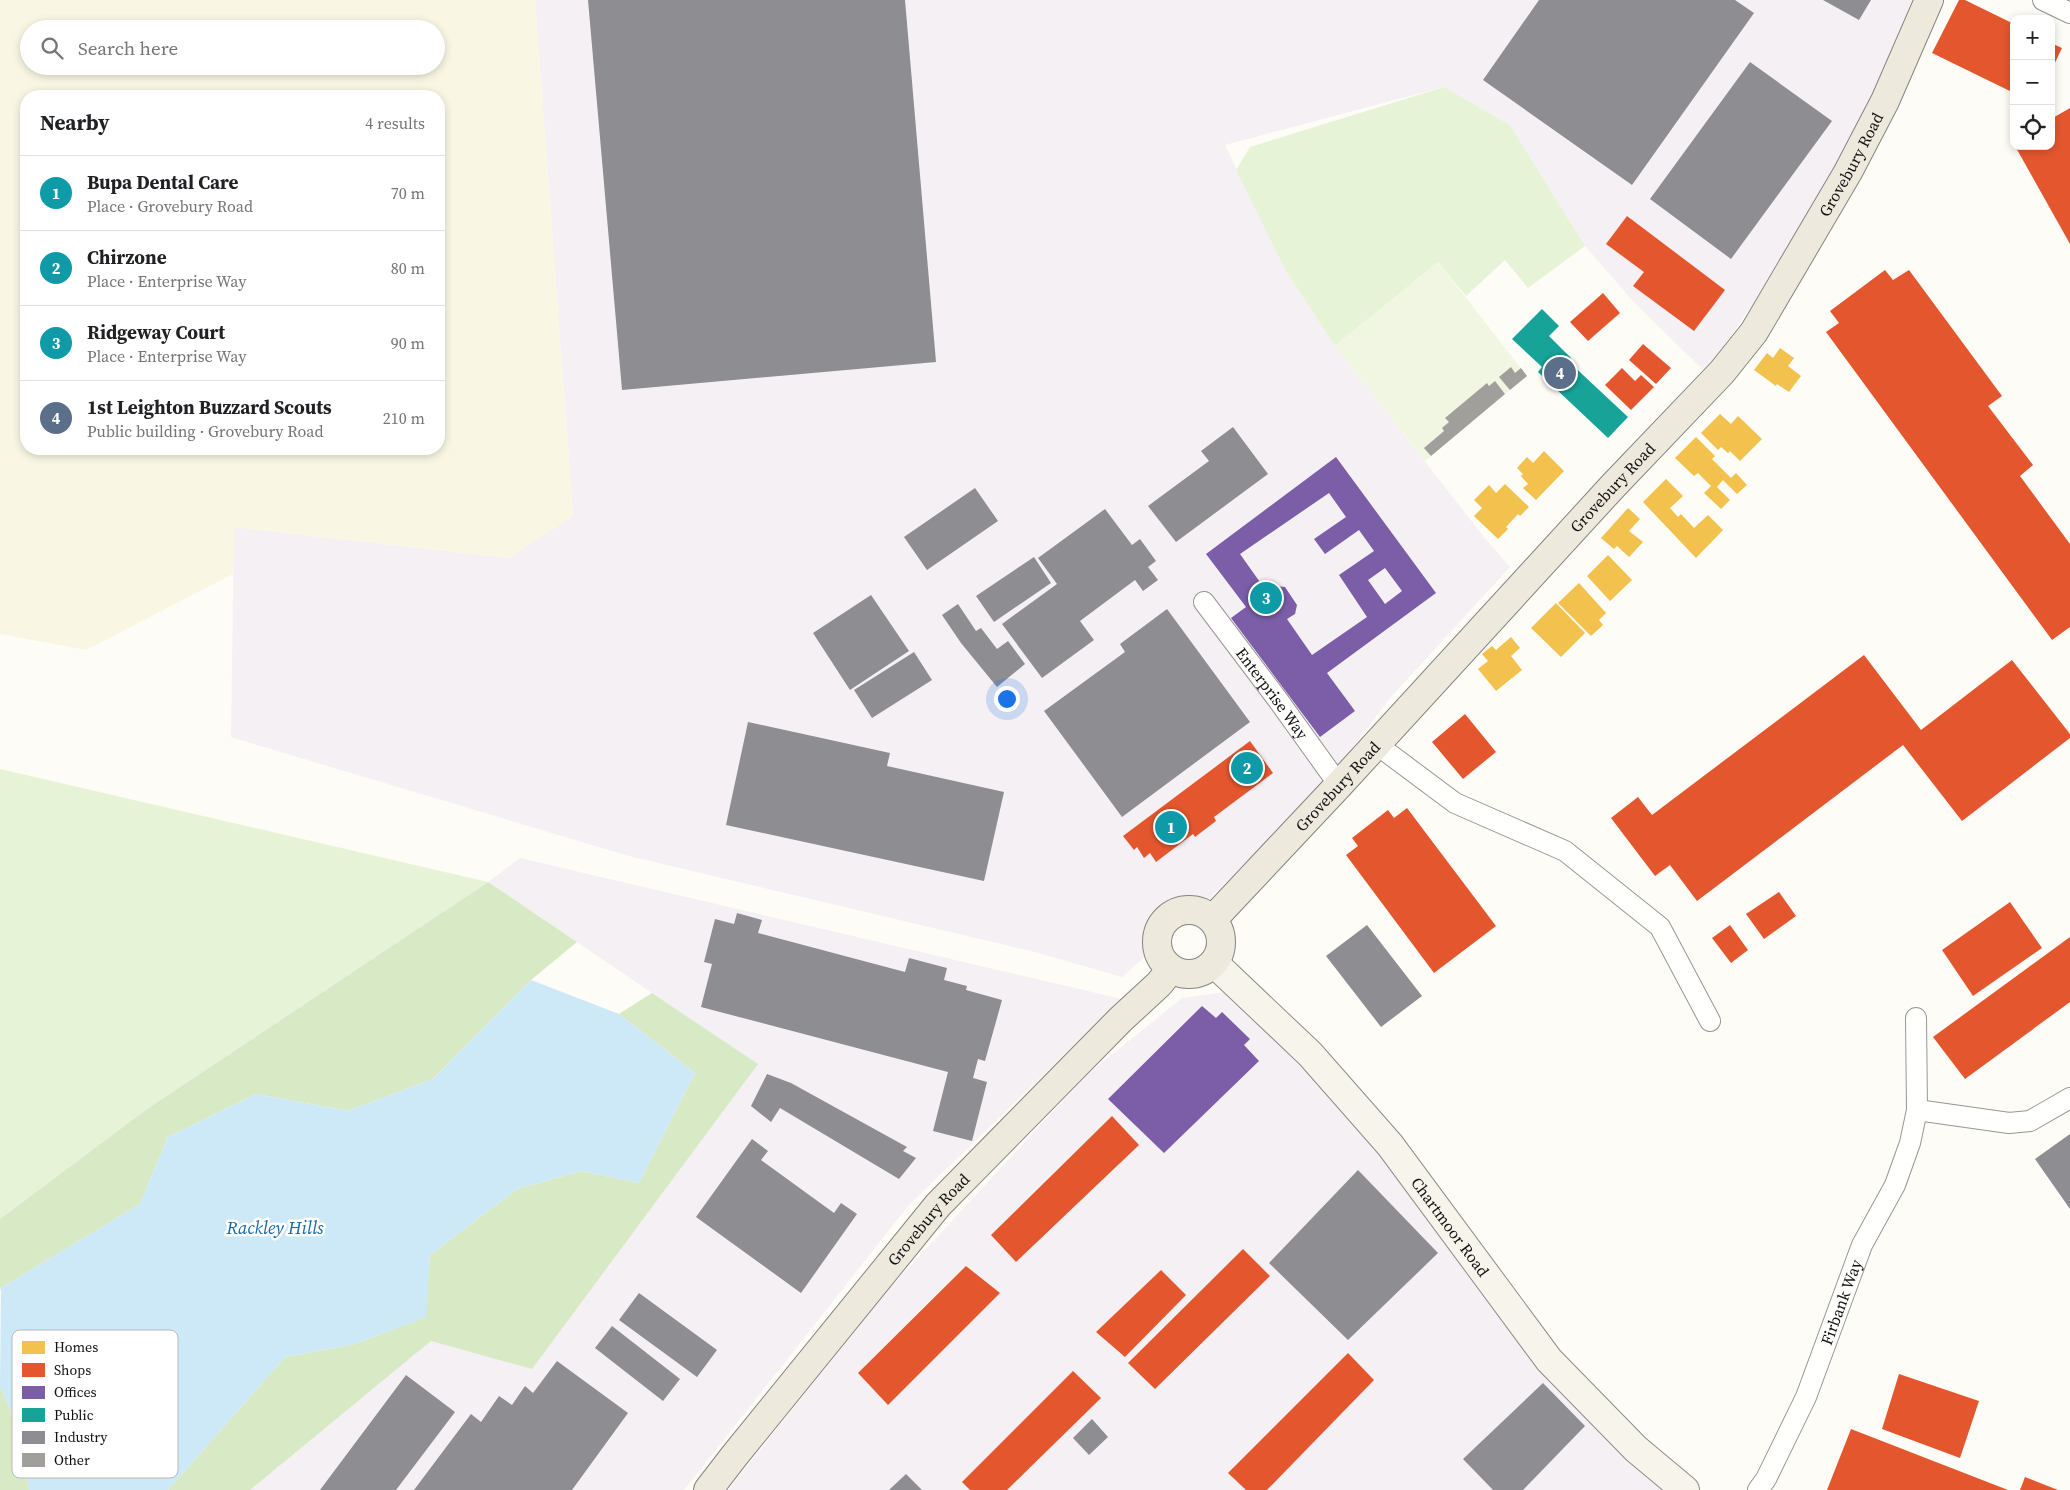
<!DOCTYPE html>
<meta charset="utf-8">
<style>
body{margin:0;font-family:"Source Serif 4",serif;background:#f2f2f2;color:#202124}
.controls{position:absolute;right:15px;top:15px;display:grid;overflow:hidden;border-radius:10px;box-shadow:0 2px 8px #0003}
.controls button{width:45px;height:45px;display:grid;place-items:center;padding:0;border:0;border-bottom:1px solid #e0e0e0;background:#fff;color:#202124;font:25px sans-serif}
.you{position:absolute;left:1006px;top:698px;width:18px;height:18px;margin:-12px;border:4px solid #fff;border-radius:50%;background:#1a73e8;box-shadow:0 0 0 8px #1a73e833}
.badge{display:grid;place-items:center;width:32px;height:32px;border-radius:50%;background:#111827;color:#fff;font-size:16px;font-weight:700}
.pin{position:absolute;translate:-50% -50%;border:2px solid #fff;box-shadow:0 1px 5px #0006}
.list{margin:0;padding:0;list-style:none}
h2{display:flex;justify-content:space-between;align-items:center;height:65px;margin:0;padding:0 20px;font-size:21px}
h2 small{font-size:16px;font-weight:400;color:#757577}
.list li{display:grid;grid-template-columns:32px 1fr auto;gap:15px;align-items:center;box-sizing:border-box;height:75px;padding:0 20px;border-top:1px solid #e0e0e0}
.list b{display:block;font-size:19px;white-space:nowrap}
.list p{margin:0;font-size:16px;white-space:nowrap;color:#757577}
.list em{font-size:16px;font-style:normal;color:#757577}
.icon{flex:none;width:28px;height:28px;fill:none;stroke:currentColor;stroke-width:2;stroke-linecap:round;stroke-linejoin:round}
.map{position:relative;flex:none;width:2070px;height:1490px;overflow:hidden}
.search{position:absolute;background:#fff;box-shadow:0 2px 8px #0003;left:20px;top:20px;width:425px;height:55px;display:flex;align-items:center;gap:12px;box-sizing:border-box;padding:0 18px;border-radius:28px;color:#757577;font-size:19px}
.panel{position:absolute;background:#fff;box-shadow:0 2px 8px #0003;left:20px;top:90px;width:425px;height:365px;border-radius:20px}
.map>svg:first-child{display:block}
.industrial{fill:#f5f0f3}
.farmland{fill:#f9f7e4;fill-rule:evenodd}
.green{fill:#e7f3d7}
.forest{fill:#d8eac5}
.pitch{fill:#f0f6e1}
.water{fill:#cde8f7}
.homes{fill:#f2c14e}
.shops{fill:#e4572e}
.offices{fill:#7b5ea7;fill-rule:evenodd}
.public{fill:#17a398}
.industry{fill:#8d8d92}
.building{fill:#a19f9c}
.lines{fill:none;stroke-linecap:round;stroke-linejoin:round}
.street-casing{stroke:#979795;stroke-width:22}
.secondary-casing{stroke:#8e8d8b;stroke-width:30}
.primary-casing{stroke:#858482;stroke-width:30}
.street{stroke:#fffffe;stroke-width:20}
.secondary{stroke:#f6f4eb;stroke-width:28}
.primary{stroke:#ede9dc;stroke-width:28}
.labels{text-anchor:middle;stroke-width:5;stroke-linejoin:round;paint-order:stroke}
.street-label{font-size:16px;fill:#111;stroke:#fff}
.water-label{font-size:18px;font-style:italic;fill:#1768a6;stroke:#fff}
.key{fill:#fff;stroke:#b8b8b8;stroke-width:1}
.key-label{font-size:14px;fill:#111}
</style>
<div class="map">
<svg width="2070" height="1490" viewBox="0 0 2070 1490">
<rect width="100%" height="100%" fill="#fdfcf7"/>
<path class="industrial" d="M 535,0 L 1914,0 L 1880,86 L 1806,229 L 1705,372 L 1632,300 L 1585,246 L 1510,125 L 1444,87 L 1225,145 L 1287,273 L 1335,346 L 1483,536 L 1510,567 L 1391,697 L 1324,784 L 1212,896 L 1122,977 L 1035,952 L 625,855 L 231,737 L 234,527 L 509,558 L 573,516 Z
M 520,858 L 1122,999 L 909,1205 L 684,1490 L 250,1490 L 431,1341 L 532,1368 L 757,1064 L 488,882 Z
M 1225,992 L 1282,1030 L 1678,1490 L 728,1490 L 888,1290 L 1088,1074 L 1182,998 Z"/>
<path class="farmland" d="M 0,0 L 535,0 L 573,516 L 509,558 L 234,527 L 233,574 L 86,650 L 0,634 ZM 29,29 L 436,29 L 436,66 L 29,66 ZM 26,96 L 439,96 L 439,449 L 26,449 Z"/>
<path class="green" d="M 1444,87 L 1510,125 L 1585,246 L 1528,288 L 1505,260 L 1466,296 L 1438,262 L 1335,346 L 1287,273 L 1236,170 L 1250,147 Z
M 0,769 L 488,882 L 147,1109 L 0,1219 Z"/>
<path class="forest" d="M 488,882 L 577,942 L 531,980 L 433,1079 L 348,1111 L 256,1094 L 168,1137 L 140,1204 L 1,1288 L 0,1291 L 0,1219 L 147,1109 Z
M 652,993 L 758,1064 L 532,1369 L 431,1341 L 250,1490 L 168,1490 L 285,1357 L 355,1344 L 425,1317 L 430,1255 L 517,1189 L 581,1171 L 639,1183 L 695,1073 L 619,1014 Z
M 0,1386 L 20,1430 L 29,1490 L 0,1490 Z"/>
<path class="pitch" d="M 1438,262 L 1527,376 L 1425,461 L 1335,346 Z"/>
<path class="water" d="M 531,980 L 619,1014 L 695,1073 L 639,1183 L 581,1171 L 517,1189 L 430,1255 L 426,1317 L 355,1344 L 285,1357 L 168,1490 L 29,1490 L 20,1430 L 0,1386 L 1,1288 L 140,1204 L 168,1137 L 256,1094 L 348,1111 L 433,1079 Z"/>
<path class="homes" d="M 1780,348 L 1794,358 L 1788,366 L 1801,376 L 1789,392 L 1777,384 L 1776,386 L 1754,370 L 1767,353 L 1773,358 Z
M 1720,414 L 1731,424 L 1738,416 L 1762,439 L 1740,461 L 1730,451 L 1728,453 L 1721,447 L 1718,450 L 1701,433 Z
M 1696,437 L 1715,456 L 1712,459 L 1731,478 L 1736,473 L 1747,485 L 1737,494 L 1723,480 L 1717,487 L 1730,500 L 1721,509 L 1704,493 L 1711,486 L 1698,473 L 1694,476 L 1675,458 Z
M 1544,451 L 1564,471 L 1536,500 L 1523,488 L 1528,484 L 1521,476 L 1523,474 L 1517,468 L 1527,457 L 1533,463 Z
M 1666,479 L 1683,496 L 1670,508 L 1678,517 L 1681,514 L 1694,528 L 1708,515 L 1723,530 L 1696,558 L 1643,502 Z
M 1505,484 L 1529,507 L 1520,516 L 1518,514 L 1506,527 L 1508,529 L 1498,539 L 1474,516 L 1482,508 L 1474,500 L 1489,485 L 1496,493 Z
M 1628,508 L 1640,519 L 1629,531 L 1643,542 L 1629,557 L 1617,546 L 1614,549 L 1601,538 Z
M 1608,555 L 1632,580 L 1610,601 L 1587,576 Z
M 1579,583 L 1606,613 L 1599,620 L 1603,625 L 1591,636 L 1558,603 Z
M 1556,603 L 1585,633 L 1561,657 L 1531,628 Z
M 1511,637 L 1520,648 L 1511,656 L 1522,670 L 1496,691 L 1478,669 L 1488,661 L 1482,654 L 1492,646 L 1496,650 Z"/>
<path class="shops" d="M 1959,0 L 1965,0 L 2014,24 L 2014,93 L 1932,53 Z
M 2051,43 L 2062,48 L 2051,71 Z
M 2070,108 L 2070,244 L 2015,146 L 2051,146 L 2051,119 Z
M 1627,216 L 1725,290 L 1694,331 L 1633,286 L 1644,272 L 1606,244 Z
M 1885,270 L 1893,280 L 1909,270 L 2002,396 L 1988,406 L 2033,465 L 2020,476 L 2070,544 L 2070,627 L 2052,640 L 1826,332 L 1839,323 L 1830,311 Z
M 1603,293 L 1620,313 L 1588,341 L 1570,322 Z
M 1643,344 L 1671,368 L 1656,384 L 1629,360 Z
M 1622,368 L 1635,381 L 1641,375 L 1654,387 L 1631,410 L 1605,385 Z
M 1864,655 L 1921,730 L 2012,660 L 2070,734 L 2070,738 L 1962,821 L 1903,745 L 1697,901 L 1670,865 L 1655,876 L 1611,818 L 1638,797 L 1652,815 Z
M 1465,714 L 1496,752 L 1463,779 L 1432,742 Z
M 1250,741 L 1273,773 L 1214,817 L 1216,821 L 1195,837 L 1193,834 L 1156,862 L 1150,853 L 1144,858 L 1137,847 L 1134,850 L 1123,836 Z
M 1407,808 L 1496,926 L 1434,973 L 1346,855 L 1358,846 L 1352,838 L 1388,810 L 1394,818 Z
M 1779,892 L 1796,916 L 1764,939 L 1746,914 Z
M 2010,902 L 2042,948 L 1973,996 L 1942,950 Z
M 1730,925 L 1748,950 L 1731,963 L 1712,938 Z
M 2070,937 L 2070,1002 L 1965,1079 L 1933,1037 Z
M 1112,1116 L 1139,1145 L 1016,1262 L 991,1235 Z
M 1243,1249 L 1270,1276 L 1155,1389 L 1128,1363 Z
M 966,1266 L 1000,1293 L 888,1405 L 858,1373 Z
M 1161,1270 L 1186,1295 L 1125,1357 L 1096,1332 Z
M 1348,1353 L 1374,1380 L 1267,1490 L 1246,1490 L 1228,1473 Z
M 1073,1371 L 1101,1398 L 1007,1490 L 970,1490 L 962,1482 Z
M 1899,1374 L 1979,1401 L 1960,1458 L 1882,1429 Z
M 1851,1429 L 2008,1490 L 1827,1490 Z
M 2025,1477 L 2058,1490 L 2020,1490 Z"/>
<path class="offices" d="M 1336,457 L 1436,593 L 1327,673 L 1355,711 L 1320,737 L 1231,618 L 1246,607 L 1206,554 ZM 1329,493 L 1346,517 L 1314,539 L 1325,554 L 1359,530 L 1374,551 L 1339,575 L 1367,617 L 1312,655 L 1287,619 L 1295,614 L 1297,605 L 1285,587 L 1274,586 L 1267,592 L 1240,554 ZM 1385,568 L 1402,591 L 1385,604 L 1368,580 Z
M 1202,1006 L 1216,1018 L 1222,1012 L 1250,1039 L 1244,1045 L 1259,1061 L 1164,1153 L 1108,1099 Z"/>
<path class="public" d="M 1542,309 L 1559,326 L 1549,336 L 1571,358 L 1568,361 L 1628,417 L 1608,438 L 1538,372 L 1542,367 L 1512,339 Z"/>
<path class="industry" d="M 588,0 L 905,0 L 936,362 L 622,390 Z
M 1539,0 L 1735,0 L 1754,13 L 1632,185 L 1483,80 Z
M 1823,0 L 1871,0 L 1859,20 Z
M 1750,62 L 1832,121 L 1731,259 L 1650,199 Z
M 1233,427 L 1268,474 L 1176,542 L 1148,506 L 1209,461 L 1201,451 Z
M 975,488 L 998,521 L 927,570 L 904,537 Z
M 1105,509 L 1132,545 L 1140,539 L 1156,561 L 1148,567 L 1158,580 L 1143,591 L 1135,580 L 1080,621 L 1094,640 L 1042,678 L 1002,624 L 1057,584 L 1038,558 Z
M 1034,557 L 1051,583 L 994,622 L 976,596 Z
M 871,595 L 909,651 L 850,690 L 813,633 Z
M 958,604 L 976,631 L 981,628 L 997,649 L 1008,641 L 1025,664 L 997,687 L 961,643 L 942,615 Z
M 1167,609 L 1250,722 L 1122,817 L 1044,711 L 1125,652 L 1120,644 Z
M 914,652 L 932,680 L 872,718 L 854,690 Z
M 748,722 L 890,753 L 887,766 L 1004,792 L 984,881 L 726,825 Z
M 737,913 L 762,920 L 758,933 L 905,972 L 909,958 L 947,968 L 944,980 L 967,986 L 966,990 L 1002,1000 L 985,1061 L 978,1059 L 973,1078 L 987,1082 L 972,1141 L 933,1131 L 948,1072 L 701,1007 L 712,964 L 704,962 L 715,919 L 734,924 Z
M 1367,925 L 1422,996 L 1381,1027 L 1326,956 Z
M 767,1074 L 791,1083 L 907,1147 L 903,1151 L 916,1158 L 899,1179 L 780,1108 L 771,1122 L 751,1106 Z
M 2070,1134 L 2070,1209 L 2035,1159 Z
M 752,1139 L 768,1151 L 761,1160 L 834,1213 L 841,1203 L 857,1214 L 801,1293 L 696,1217 Z
M 1358,1170 L 1438,1253 L 1348,1340 L 1269,1263 Z
M 639,1293 L 717,1350 L 697,1377 L 619,1320 Z
M 612,1326 L 680,1379 L 663,1401 L 595,1348 Z
M 557,1361 L 628,1413 L 572,1490 L 414,1490 L 471,1414 L 481,1422 L 499,1396 L 512,1405 L 525,1386 L 533,1393 Z
M 406,1375 L 455,1412 L 396,1490 L 320,1490 Z
M 1543,1383 L 1585,1426 L 1523,1490 L 1493,1490 L 1463,1459 Z
M 1092,1419 L 1108,1437 L 1089,1455 L 1073,1438 Z
M 906,1474 L 922,1490 L 889,1490 Z"/>
<path class="building" d="M 1511,367 L 1515,373 L 1521,368 L 1527,376 L 1510,390 L 1499,377 Z
M 1495,381 L 1505,394 L 1431,456 L 1424,448 L 1444,431 L 1442,428 L 1449,422 L 1445,418 L 1487,383 L 1489,386 Z"/>
<g class="lines">
<g class="street-casing">
<g id="street">
<path d="M 2043,0 L 2070,13"/>
<path id="s1" d="M 1204,602 L 1278,700 L 1339,785"/>
<path d="M 1376,744 L 1455,803 L 1565,851 L 1660,927 L 1710,1021"/>
<path d="M 1917,1110 L 2009,1123 L 2030,1121 L 2070,1098"/>
<path id="s2" d="M 1758,1490 L 1766,1479 L 1806,1397 L 1862,1245 L 1895,1185 L 1910,1143 L 1917,1110 L 1916,1018"/>
</g>
</g>
<g class="secondary-casing">
<g id="secondary">
<path id="s3" d="M 1214,963 L 1310,1054 L 1390,1145 L 1549,1360 L 1636,1449 L 1685,1490"/>
</g>
</g>
<g class="primary-casing">
<g id="primary">
<circle cx="1189" cy="942" r="32"/>
<path id="s4" d="M 1213,919 L 1339,785 L 1613,486 L 1722,372 L 1754,332 L 1848,172 L 1885,101 L 1929,0"/>
<path id="s5" d="M 708,1490 L 735,1455 L 938,1205 L 1121,1019 L 1159,984 L 1171,969"/>
</g>
</g>
<use href="#street" class="street"/>
<use href="#secondary" class="secondary"/>
<use href="#primary" class="primary"/>
</g>
<g class="labels">
<g class="street-label">
<text dy="6" stroke="none"><textPath href="#s4" startOffset="992">Grovebury Road</textPath></text>
<text dy="6" stroke="none"><textPath href="#s4" startOffset="588">Grovebury Road</textPath></text>
<text dy="6" stroke="none"><textPath href="#s1" startOffset="114">Enterprise Way</textPath></text>
<text dy="6" stroke="none"><textPath href="#s4" startOffset="182">Grovebury Road</textPath></text>
<text dy="6" stroke="none"><textPath href="#s5" startOffset="349">Grovebury Road</textPath></text>
<text dy="6" stroke="none"><textPath href="#s3" startOffset="355">Chartmoor Road</textPath></text>
<text dy="6" stroke="none"><textPath href="#s2" startOffset="206">Firbank Way</textPath></text>
</g>
<g class="water-label">
<text x="275" y="1234">Rackley Hills</text>
</g>
</g>
<rect x="12" y="1330" width="166" height="148" rx="8" class="key"/>
<rect x="22" y="1341" width="23" height="13" fill="#f2c14e"/>
<rect x="22" y="1363" width="23" height="14" fill="#e4572e"/>
<rect x="22" y="1386" width="23" height="13" fill="#7b5ea7"/>
<rect x="22" y="1408" width="23" height="14" fill="#17a398"/>
<rect x="22" y="1431" width="23" height="13" fill="#8d8d92"/>
<rect x="22" y="1453" width="23" height="14" fill="#a19f9c"/>
<g class="key-label">
<text x="54" y="1352">Homes</text>
<text x="54" y="1375">Shops</text>
<text x="54" y="1397">Offices</text>
<text x="54" y="1420">Public</text>
<text x="54" y="1442">Industry</text>
<text x="54" y="1465">Other</text>
</g>
</svg>
<div class="controls">
<button>+</button>
<button>−</button>
<button><svg class="icon" aria-label="locate" viewBox="0 0 24 24"><circle cx="12" cy="12" r="6"/><path d="M12 2v4M12 18v4M2 12h4M18 12h4"/></svg></button>
</div>
<div class="you"></div>
<div class="pin badge" style="left:1171px;top:827px;background:#0f9aa8">1</div>
<div class="pin badge" style="left:1247px;top:768px;background:#0f9aa8">2</div>
<div class="pin badge" style="left:1266px;top:598px;background:#0f9aa8">3</div>
<div class="pin badge" style="left:1560px;top:373px;background:#5c6f8a">4</div>
<div class="search"><svg class="icon" aria-label="search" viewBox="0 0 24 24"><circle cx="10" cy="10" r="6"/><path d="M15 15l6 6"/></svg>Search here</div>
<section class="panel">
<h2>Nearby<small>4 results</small></h2>
<ul class="list">
<li><span class="badge" style="background:#0f9aa8">1</span><div><b>Bupa Dental Care</b><p>Place · Grovebury Road</p></div><em>70 m</em></li>
<li><span class="badge" style="background:#0f9aa8">2</span><div><b>Chirzone</b><p>Place · Enterprise Way</p></div><em>80 m</em></li>
<li><span class="badge" style="background:#0f9aa8">3</span><div><b>Ridgeway Court</b><p>Place · Enterprise Way</p></div><em>90 m</em></li>
<li><span class="badge" style="background:#5c6f8a">4</span><div><b>1st Leighton Buzzard Scouts</b><p>Public building · Grovebury Road</p></div><em>210 m</em></li>
</ul>
</section>
</div>
